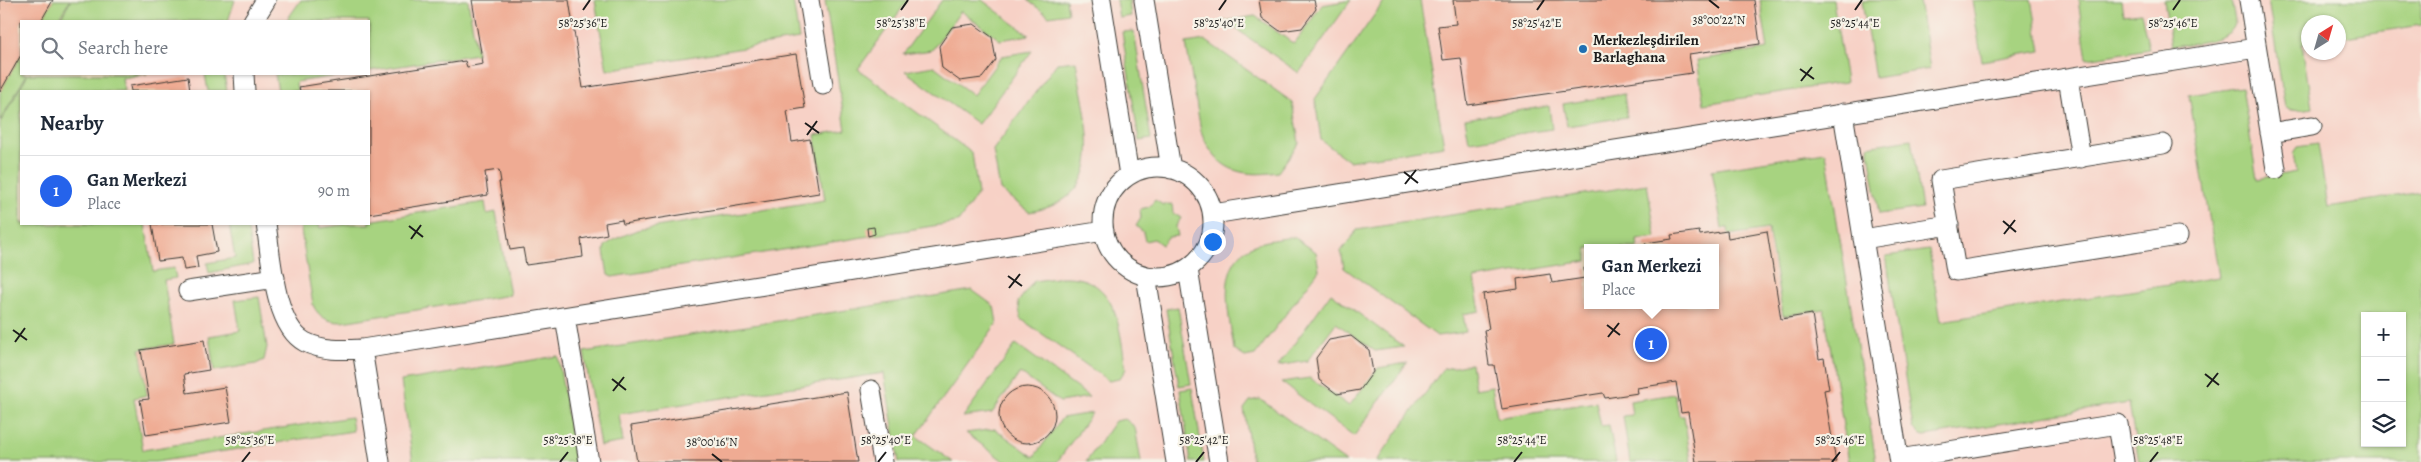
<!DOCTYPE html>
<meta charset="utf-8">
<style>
body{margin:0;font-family:Alegreya,serif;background:#f6f6f7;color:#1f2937}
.controls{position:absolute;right:15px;bottom:15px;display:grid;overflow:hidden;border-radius:0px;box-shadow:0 1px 4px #0004}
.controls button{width:45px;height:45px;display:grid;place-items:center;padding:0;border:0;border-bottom:1px solid #e0e1e3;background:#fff;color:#1f2937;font:25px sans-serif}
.compass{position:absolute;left:2301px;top:15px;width:45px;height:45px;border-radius:50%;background:#fff;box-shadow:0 1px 4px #0004;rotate:37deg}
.you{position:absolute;left:1212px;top:241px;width:18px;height:18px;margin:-12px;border:4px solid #fff;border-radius:50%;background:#1a73e8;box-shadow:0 0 0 8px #1a73e833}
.badge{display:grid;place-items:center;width:32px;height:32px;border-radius:50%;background:#2563eb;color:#fff;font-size:16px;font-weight:700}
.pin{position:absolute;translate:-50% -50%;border:2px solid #fff;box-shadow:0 1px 5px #0006}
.popup{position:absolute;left:1584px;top:244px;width:135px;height:65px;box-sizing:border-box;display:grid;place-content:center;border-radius:0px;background:#fff;filter:drop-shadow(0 1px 4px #0005);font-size:16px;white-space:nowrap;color:#747a83}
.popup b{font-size:19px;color:#1f2937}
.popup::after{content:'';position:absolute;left:50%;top:100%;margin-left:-10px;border:10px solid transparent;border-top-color:#fff}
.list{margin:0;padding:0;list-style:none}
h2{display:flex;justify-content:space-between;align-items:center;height:65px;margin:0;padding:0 20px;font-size:21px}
h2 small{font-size:16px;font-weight:400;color:#747a83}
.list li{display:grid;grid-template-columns:32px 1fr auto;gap:15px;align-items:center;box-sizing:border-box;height:70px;padding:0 20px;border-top:1px solid #e0e1e3}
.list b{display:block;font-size:19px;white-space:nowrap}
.list p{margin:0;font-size:16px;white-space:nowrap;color:#747a83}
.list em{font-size:16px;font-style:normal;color:#747a83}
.icon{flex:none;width:28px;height:28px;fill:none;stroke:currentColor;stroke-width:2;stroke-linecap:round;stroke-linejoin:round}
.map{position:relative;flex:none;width:2421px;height:462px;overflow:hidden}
.search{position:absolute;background:#fff;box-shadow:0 1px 4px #0004;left:20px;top:20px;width:350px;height:55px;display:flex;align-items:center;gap:12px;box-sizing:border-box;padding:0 18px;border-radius:0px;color:#747a83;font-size:19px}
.panel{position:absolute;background:#fff;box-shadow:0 1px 4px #0004;left:20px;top:90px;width:350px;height:135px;border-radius:0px}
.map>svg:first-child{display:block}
.built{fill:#f7d1c6;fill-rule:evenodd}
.green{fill:#a7d380;stroke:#62784e;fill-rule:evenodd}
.building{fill:#efab93}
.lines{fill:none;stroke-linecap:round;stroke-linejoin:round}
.lane-casing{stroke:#3c3a35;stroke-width:21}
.lane{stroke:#fff;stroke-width:19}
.ticks{fill:none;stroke:#1c1c1c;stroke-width:2}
.poi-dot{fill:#1f6fb2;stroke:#f7f3e8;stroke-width:2}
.labels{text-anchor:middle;stroke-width:4.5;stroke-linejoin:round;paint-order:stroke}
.poi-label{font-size:15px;font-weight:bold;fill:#1c1c1c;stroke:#f7f3e8;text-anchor:start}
.ticks-label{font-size:12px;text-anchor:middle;fill:#1c1c1c;stroke:#f7f3e8;stroke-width:4.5;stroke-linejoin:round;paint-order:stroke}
</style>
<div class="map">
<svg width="2421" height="462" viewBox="0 0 2421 462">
<rect width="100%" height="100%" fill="#f7f3e8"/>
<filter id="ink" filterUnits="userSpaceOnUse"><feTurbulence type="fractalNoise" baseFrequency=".02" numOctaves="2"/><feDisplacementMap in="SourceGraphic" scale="10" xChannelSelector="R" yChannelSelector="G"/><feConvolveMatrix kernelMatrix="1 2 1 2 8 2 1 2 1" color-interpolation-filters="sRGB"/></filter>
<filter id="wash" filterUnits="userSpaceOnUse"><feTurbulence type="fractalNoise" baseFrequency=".0096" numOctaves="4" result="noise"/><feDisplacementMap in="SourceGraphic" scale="20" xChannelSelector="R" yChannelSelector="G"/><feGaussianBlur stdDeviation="1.12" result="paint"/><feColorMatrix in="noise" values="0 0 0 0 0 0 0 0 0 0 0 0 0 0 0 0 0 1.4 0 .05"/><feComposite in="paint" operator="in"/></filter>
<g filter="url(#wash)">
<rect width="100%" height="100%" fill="#f1e1c3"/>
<path class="built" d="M 71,0 L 2421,0 L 2421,462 L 0,462 L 0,122 L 28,74 L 369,74 L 369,21 L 58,21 ZM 2308,22 L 2338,22 L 2338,52 L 2308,52 ZM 21,91 L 369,91 L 369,224 L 21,224 ZM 1587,248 L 1715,248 L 1715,305 L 1587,305 ZM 2365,316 L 2402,316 L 2402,443 L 2365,443 Z"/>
<path class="green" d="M 53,0 L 70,0 L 57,21 L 41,21 Z
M 71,0 L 235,0 L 228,21 L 59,21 Z
M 301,0 L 468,0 L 477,54 L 369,71 L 369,21 L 286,21 Z
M 595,0 L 793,0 L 799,39 L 607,70 Z
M 825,0 L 908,0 L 858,69 L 972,153 L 978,194 L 958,222 L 612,277 L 608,275 L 604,251 L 605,246 L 613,240 L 637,230 L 825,200 L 815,135 L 846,130 Z
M 942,0 L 982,0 L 1029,35 L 1000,40 L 961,11 L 932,50 L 903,54 Z
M 1027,0 L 1066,0 L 1068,13 L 1049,16 Z
M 1116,0 L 1129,0 L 1131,16 L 1119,18 Z
M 1351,0 L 1299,73 L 1225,21 L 1255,16 L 1294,44 L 1322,5 Z
M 1385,0 L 1420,0 L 1444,146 L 1349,161 L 1321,140 L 1315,99 Z
M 1760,0 L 1833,0 L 1846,82 L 1704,104 L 1697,60 L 1768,49 Z
M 1919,0 L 1930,69 L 1875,78 L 1862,1 Z
M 1979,0 L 2032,0 L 2041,51 L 1982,61 L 1972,1 Z
M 2078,0 L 2121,0 L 2123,15 L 2141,13 L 2149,49 L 2087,59 Z
M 2164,0 L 2231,0 C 2232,7 2235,16 2235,23 C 2233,42 2185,44 2171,46 Z
M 2268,0 L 2421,0 L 2421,25 L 2339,38 L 2338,22 L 2308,22 L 2308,43 L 2302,44 L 2312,108 L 2291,111 L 2285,107 Z
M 1134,31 L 1151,139 L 1139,141 L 1122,32 Z
M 1205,40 L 1292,102 L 1299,143 L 1278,172 C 1240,178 1215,170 1201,131 L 1186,43 Z
M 1032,51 L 978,124 L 905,71 L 934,66 L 973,95 L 1002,56 Z
M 21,55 L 21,74 L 27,74 L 0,121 L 0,92 Z
M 1076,61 C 1085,121 1115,198 1029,212 L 1000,190 L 993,150 L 1057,63 Z
M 28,74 L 147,74 L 122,78 L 124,91 L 21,91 L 21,224 L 145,224 L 153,271 L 174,268 L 176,278 L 164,280 L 174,344 L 140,349 L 147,395 L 134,398 L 143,450 L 351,417 L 353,431 L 155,462 L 0,462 L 0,123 Z
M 205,74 L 224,74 L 227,91 L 208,91 Z
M 275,74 L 349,74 L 296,82 L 297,91 L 278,91 Z
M 2242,87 L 2257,179 L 2296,172 L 2293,153 L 2297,147 L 2318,144 L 2328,207 L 2421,192 L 2421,462 L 2139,462 L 2129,403 L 1925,436 L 1920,435 L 1913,428 L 1886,256 L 1929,250 L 1941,321 L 2219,277 L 2189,95 ZM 2365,316 L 2402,316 L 2402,443 L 2365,443 Z
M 1624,94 L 1627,117 L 1567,126 L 1563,104 Z
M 1549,106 L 1552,129 L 1469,141 L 1465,119 Z
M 1911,139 L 1922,208 L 1879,214 L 1868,146 Z
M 1825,152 L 1826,153 L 1876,462 L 1849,462 L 1824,309 L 1783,316 L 1768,229 L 1729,235 L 1728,228 L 1722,228 L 1712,170 Z
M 1647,184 L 1656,237 L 1637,240 L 1638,248 L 1587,248 L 1587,261 L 1474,279 L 1480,311 L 1463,314 L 1466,332 L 1437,336 L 1344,268 L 1341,251 L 1357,230 Z
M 1155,200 L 1163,205 L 1172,204 L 1173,213 L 1181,218 L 1176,226 L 1178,236 L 1168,237 L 1162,245 L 1154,239 L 1145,241 L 1143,232 L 1136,226 L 1141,218 L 1140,209 L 1149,207 Z
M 485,202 L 487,214 L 496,212 L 510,295 L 342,322 C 329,322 319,318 313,305 L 300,224 L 319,224 L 320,228 L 350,224 L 369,224 L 369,221 Z
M 229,224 L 247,224 L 253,264 L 209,273 L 207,263 L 235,258 Z
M 1294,237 L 1316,252 L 1319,270 L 1255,355 L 1245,357 L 1234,350 C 1230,317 1214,265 1252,246 C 1265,240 1280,239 1294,237 Z
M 1063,277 C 1118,276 1119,328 1126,369 L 1119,379 L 1109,381 L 1021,319 L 1018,302 L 1034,281 Z
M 972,290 L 994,306 L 997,323 L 916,436 L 953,462 L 899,462 L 884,373 L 619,414 L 623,442 L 600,446 L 584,352 Z
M 1331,293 L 1404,347 L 1375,351 L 1336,323 L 1307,361 L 1278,366 Z
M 259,297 L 267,347 L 264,360 L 256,364 L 214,371 L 209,336 L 240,331 L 235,300 Z
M 1178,307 L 1191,384 L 1179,386 L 1166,309 Z
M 1016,344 L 1089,397 L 1060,402 L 1020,373 L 992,413 L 963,417 Z
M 558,356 L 575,462 L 413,462 L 401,381 Z
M 1407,363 L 1354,436 L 1281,382 L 1310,378 L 1349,406 L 1378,368 Z
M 1471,364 L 1475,389 L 1492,386 L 1497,418 L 1596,402 L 1601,426 L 1609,425 L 1616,462 L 1376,462 L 1443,369 Z
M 1192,388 L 1204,462 L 1191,462 L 1180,390 Z
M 1675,394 L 1679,416 L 1684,416 L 1691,462 L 1630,462 L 1623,416 L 1632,415 L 1630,401 Z
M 1260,399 L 1346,462 L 1252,462 L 1244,409 L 1250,401 Z
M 1092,413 L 1057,462 L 1005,462 L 966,433 L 995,429 L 1034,457 L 1062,418 Z
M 1125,419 L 1135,427 L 1141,462 L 1086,462 L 1115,421 Z"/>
<g id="blocks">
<path class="building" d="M 0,0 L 53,0 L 41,21 L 21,21 L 21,55 L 0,92 Z
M 472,0 L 569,0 L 583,88 L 796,54 L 805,108 L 787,111 L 792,142 L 810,139 L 819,193 L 623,224 L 622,220 L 605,223 L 607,234 L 581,239 L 583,257 L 526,265 L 523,248 L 510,250 L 499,182 L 501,182 L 499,170 L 485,172 L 488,195 L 369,214 L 369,91 L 300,91 L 299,87 L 465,61 L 467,67 L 483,64 Z
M 1259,0 L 1314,0 L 1316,9 L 1302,28 L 1280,31 L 1262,18 Z
M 1453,0 L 1754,0 L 1760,44 L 1689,54 L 1692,73 L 1468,105 L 1461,58 L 1443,60 L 1438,26 L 1456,24 Z
M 974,24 L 992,37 L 996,60 L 982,78 L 960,81 L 942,68 L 939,46 L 952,27 Z
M 188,77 L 190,91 L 131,91 L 130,86 Z
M 152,224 L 212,224 L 217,252 L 196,256 L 198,268 L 184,270 L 182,258 L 158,261 Z
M 874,227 L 875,234 L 868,236 L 867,228 Z
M 1699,231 L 1700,235 L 1727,231 L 1728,238 L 1767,231 L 1781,319 L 1812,314 L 1819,359 L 1824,358 L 1829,389 L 1824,390 L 1836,462 L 1696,462 L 1688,412 L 1681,413 L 1676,382 L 1637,388 L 1638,393 L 1605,398 L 1603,393 L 1502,409 L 1494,365 L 1489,365 L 1484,330 L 1489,329 L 1483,294 L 1518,289 L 1517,279 L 1550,274 L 1552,283 L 1585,278 L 1584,268 L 1587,268 L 1587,305 L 1715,305 L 1715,248 L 1645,248 L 1645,243 L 1672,239 L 1671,235 Z
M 1351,336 L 1369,350 L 1373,372 L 1360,390 L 1337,394 L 1319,380 L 1316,358 L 1329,340 Z
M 204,340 L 209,370 L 184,374 L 187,393 L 225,387 L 231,422 L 146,435 L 140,400 L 149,399 L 141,350 Z
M999 415a28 28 0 1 1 56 0a28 28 0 1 1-56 0Z
M 847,392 L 858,462 L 637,462 L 631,426 Z"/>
</g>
</g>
<g filter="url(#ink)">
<use href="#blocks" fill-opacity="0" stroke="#3c3a35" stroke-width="1"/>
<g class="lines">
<g class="lane-casing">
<path id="lane" d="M 809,0 L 823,85
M 1101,0 L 1129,175
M 1144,0 L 1171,169
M 2249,0 L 2276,169
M 253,21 L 266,0
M 244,74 L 245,91
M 2068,78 L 2081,158
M 1843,113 L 1899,462
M 2270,133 L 2312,126
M 2163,144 L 1941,180 L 1956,271 L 2178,236
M1103 222a55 55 0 1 1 110 0a55 55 0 1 1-110 0Z
M 1213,214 L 2256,48
M 266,224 C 271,255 274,326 305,342 C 323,351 342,350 362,349 L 1104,231
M 1863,239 L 1949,225
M 1188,269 L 1219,462
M 1146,276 L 1176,462
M 188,291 L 275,278
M 565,317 L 589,462
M 362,349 L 380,462
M 871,390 L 883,462
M 1899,459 L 2118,424 L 2124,462"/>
</g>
<use href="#lane" class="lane"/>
</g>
</g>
<path class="ticks" d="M 1709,0 L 1719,8M 583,10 L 590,0M 901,10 L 908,0M 1219,10 L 1226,0M 1537,10 L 1544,0M 1855,10 L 1862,0M 2173,10 L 2180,0M 1800,69 L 1814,79M 1801,81 L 1812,67M 805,123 L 819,133M 807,135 L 817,121M 1404,172 L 1418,183M 1405,184 L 1416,170M 2003,221 L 2016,232M 409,226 L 423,237M 2004,234 L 2015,220M 411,239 L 421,225M 1008,276 L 1022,286M 1009,288 L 1020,274M 1607,325 L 1620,335M 13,330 L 27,340M 1608,337 L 1619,323M 15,342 L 25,328M 2205,374 L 2219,385M 612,379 L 626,390M 2207,387 L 2218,373M 613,391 L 624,377M 712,454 L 722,462M 242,462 L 250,452M 560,462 L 568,452M 878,462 L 886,452M 1196,462 L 1204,452M 1514,462 L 1522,452M 1832,462 L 1840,452M 2150,462 L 2158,452"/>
<circle class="poi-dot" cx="1583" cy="49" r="5"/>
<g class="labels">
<g class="poi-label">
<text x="1593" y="45">Merkezleşdirilen<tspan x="1593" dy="17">Barlaghana</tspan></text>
</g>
</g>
<g class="ticks-label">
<text x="1719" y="24">38°00'22"N</text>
<text x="583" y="27">58°25'36"E</text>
<text x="901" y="27">58°25'38"E</text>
<text x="1219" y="27">58°25'40"E</text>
<text x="1537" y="27">58°25'42"E</text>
<text x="1855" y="27">58°25'44"E</text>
<text x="2173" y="27">58°25'46"E</text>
<text x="250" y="444">58°25'36"E</text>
<text x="568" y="444">58°25'38"E</text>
<text x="886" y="444">58°25'40"E</text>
<text x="1204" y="444">58°25'42"E</text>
<text x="1522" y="444">58°25'44"E</text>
<text x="1840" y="444">58°25'46"E</text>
<text x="2158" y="444">58°25'48"E</text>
<text x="712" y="446">38°00'16"N</text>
</g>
</svg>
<div class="controls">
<button>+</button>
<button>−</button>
<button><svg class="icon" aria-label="layers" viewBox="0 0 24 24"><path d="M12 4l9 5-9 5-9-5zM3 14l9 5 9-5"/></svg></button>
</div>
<svg class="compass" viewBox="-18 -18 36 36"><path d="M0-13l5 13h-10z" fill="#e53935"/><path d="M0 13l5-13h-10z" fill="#747a83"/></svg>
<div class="you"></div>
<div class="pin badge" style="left:1651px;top:344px">1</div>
<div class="popup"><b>Gan Merkezi</b>Place</div>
<div class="search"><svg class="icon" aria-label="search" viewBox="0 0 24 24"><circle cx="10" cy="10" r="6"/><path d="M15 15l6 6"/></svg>Search here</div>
<section class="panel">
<h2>Nearby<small></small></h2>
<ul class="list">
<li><span class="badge">1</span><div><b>Gan Merkezi</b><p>Place</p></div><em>90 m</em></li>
</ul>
</section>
</div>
